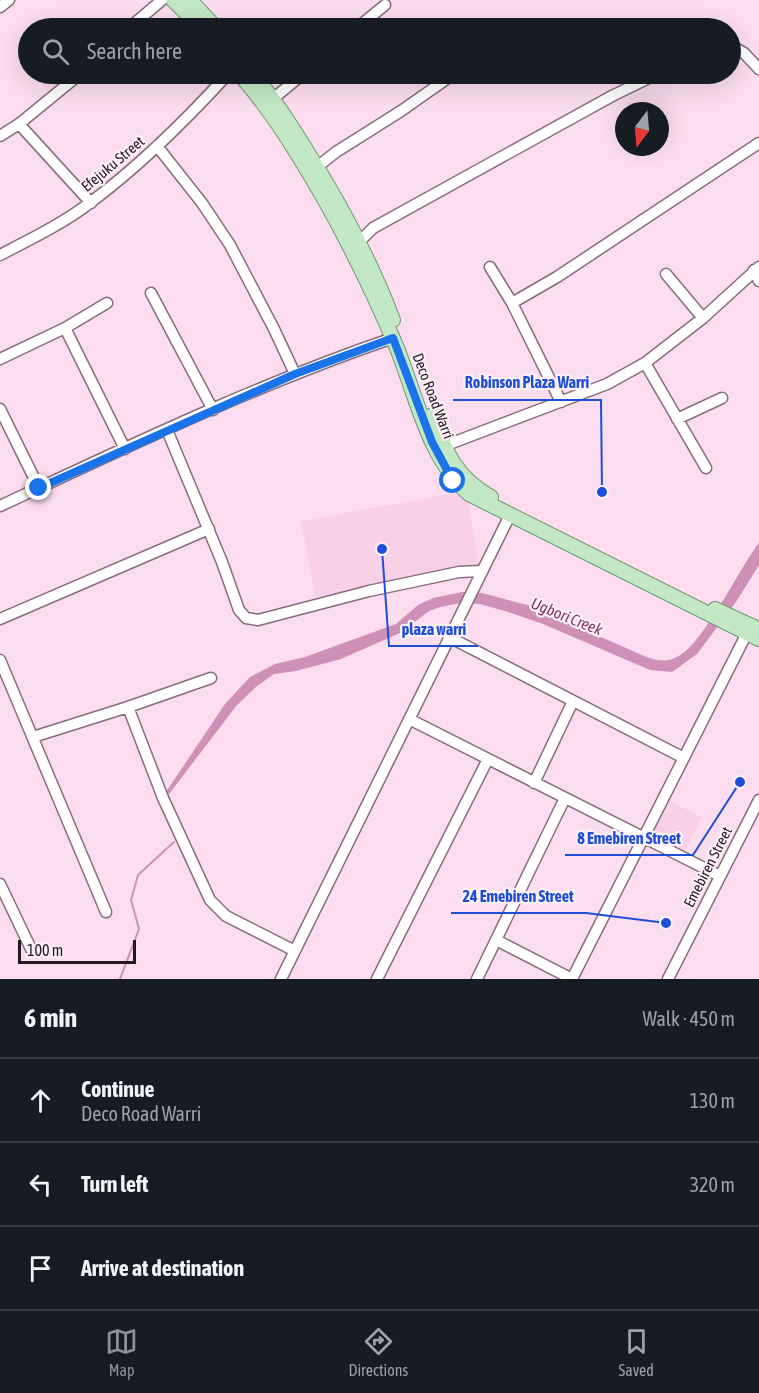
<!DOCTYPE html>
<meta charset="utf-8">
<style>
body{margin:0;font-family:"Asap Condensed",sans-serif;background:#242831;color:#f1f3f6}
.compass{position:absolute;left:615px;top:102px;width:54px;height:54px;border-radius:50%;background:#171b24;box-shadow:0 6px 24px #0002;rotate:196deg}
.scale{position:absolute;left:18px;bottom:15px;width:118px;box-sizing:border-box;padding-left:6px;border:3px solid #241920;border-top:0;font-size:16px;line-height:21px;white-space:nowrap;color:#241920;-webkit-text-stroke:4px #fdf0f7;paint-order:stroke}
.stop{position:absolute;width:18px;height:18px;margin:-14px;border:4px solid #1a73e8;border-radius:50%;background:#fff}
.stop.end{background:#1a73e8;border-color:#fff;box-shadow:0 2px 6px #0008}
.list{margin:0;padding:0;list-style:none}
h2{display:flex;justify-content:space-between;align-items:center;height:78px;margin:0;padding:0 24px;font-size:26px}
h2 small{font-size:20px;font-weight:400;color:#9ea1a6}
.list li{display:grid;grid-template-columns:39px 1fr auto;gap:18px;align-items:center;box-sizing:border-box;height:84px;padding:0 24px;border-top:2px solid #363941}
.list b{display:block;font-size:22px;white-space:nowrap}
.list p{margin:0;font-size:20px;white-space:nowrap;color:#9ea1a6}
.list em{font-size:20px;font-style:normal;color:#9ea1a6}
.icon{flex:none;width:33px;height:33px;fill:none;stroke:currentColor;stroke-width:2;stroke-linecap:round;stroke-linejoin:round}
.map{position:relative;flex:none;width:759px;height:979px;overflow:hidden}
.search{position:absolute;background:#171b24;box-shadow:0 6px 24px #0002;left:18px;right:18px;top:18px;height:66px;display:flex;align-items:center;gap:15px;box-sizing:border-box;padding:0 21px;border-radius:33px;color:#9ea1a6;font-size:22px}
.sheet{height:330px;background:#171b24}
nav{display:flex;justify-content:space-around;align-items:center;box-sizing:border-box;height:84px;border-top:2px solid #363941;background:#171b24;font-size:16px;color:#9ea1a6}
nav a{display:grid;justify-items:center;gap:3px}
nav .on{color:#8c9099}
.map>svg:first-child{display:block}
.built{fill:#f8d1e8}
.water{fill:#ce90b5}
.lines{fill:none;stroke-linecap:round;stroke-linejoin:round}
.stream{stroke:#ce90b5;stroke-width:2}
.minor-casing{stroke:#886c7c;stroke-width:13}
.major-casing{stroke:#709673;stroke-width:16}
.minor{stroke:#fff;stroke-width:10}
.major{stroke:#c2e8c5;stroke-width:14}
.route{stroke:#1a73e8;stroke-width:8}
.labels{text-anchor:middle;stroke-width:4.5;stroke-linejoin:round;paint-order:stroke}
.street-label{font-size:15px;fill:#241920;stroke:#fdf0f7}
.water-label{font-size:16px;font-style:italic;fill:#823768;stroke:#fdf0f7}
.leader{fill:none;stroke:#1d4ed8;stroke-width:2}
.callout-dot{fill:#1d4ed8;stroke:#fdf0f7;stroke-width:2}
.callout-label{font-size:16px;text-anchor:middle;font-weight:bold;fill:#1d4ed8;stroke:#fdf0f7;stroke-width:4.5;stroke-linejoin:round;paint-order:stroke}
</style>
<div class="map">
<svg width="759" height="979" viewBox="0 0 759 979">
<rect width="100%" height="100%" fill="#fcddef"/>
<path class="built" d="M 466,491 L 480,567 L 315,597 L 301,521 Z
M 668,800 L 702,817 L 685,851 L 651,834 Z"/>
<path class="water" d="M 759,543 L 759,565 L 736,602 L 697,654 L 672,672 L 650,670 L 543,624 L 508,612 L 480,604 L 461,603 L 440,607 L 429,611 L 400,633 L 341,659 L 296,671 L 274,674 L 257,686 L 237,705 L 169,794 L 166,792 L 225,704 L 250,677 L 275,664 L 305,657 L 396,624 L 418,605 L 433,598 L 462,592 L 482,593 L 531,606 L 644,656 C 654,660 664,663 675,658 C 702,648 739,568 759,543 Z"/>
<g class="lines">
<path class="stream" d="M 120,979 L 139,929 L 131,900 L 138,875 L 174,842"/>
<g class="minor-casing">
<path id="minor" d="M 0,7 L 9,0
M 129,28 L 162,0
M 357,28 L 385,5
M 730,45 L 744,53 L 759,69
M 269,102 L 303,74
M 19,124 L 91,203
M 0,136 L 19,124 L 80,74
M 157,146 L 202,203 L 230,245 L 274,329 L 295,374
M 317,167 L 336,152 L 401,111 L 448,78
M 360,241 L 373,228 L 612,96 L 657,74
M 0,255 C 31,239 64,223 91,202 C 142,164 186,120 228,74
M 490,267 L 512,303
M 754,270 L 759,281
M 666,274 L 703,318
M 151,293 L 213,410
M 65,328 L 125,449
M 0,359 L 65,328 L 107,303
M 645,363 L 706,468
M 561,402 L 512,303 L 557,277 L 759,143
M 0,409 L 39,488
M 677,419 L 722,398
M 167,430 L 222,562 L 239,610 L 246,618 L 258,620 L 369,591 L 459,572 L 482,571
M 444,446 L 607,384 L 645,363 L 703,318 L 759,267
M 0,506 C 129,446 258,384 393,338
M 0,619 L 209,529
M 449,637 L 684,758
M 0,660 L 106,912
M 128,707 L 211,678
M 409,719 L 720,876
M 33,737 L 128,707 L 163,798 L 210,900 L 226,916 L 295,951
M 534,783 L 573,701
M 0,884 L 31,949
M 496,940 L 572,979
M 281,979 L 510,515
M 377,979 L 488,759
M 477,979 L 565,798
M 572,979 L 747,633
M 668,979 L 759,800"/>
</g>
<g class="major-casing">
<path id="major" d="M 173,0 L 201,28
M 190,0 L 216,28
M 239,74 C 261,98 280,126 298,155 C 335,214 366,276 394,341 C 416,392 426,456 469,494 L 759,639
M 252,74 C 273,96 289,123 305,148 C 340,203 370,259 393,320
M 432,415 C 446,452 455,477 491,497
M 715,609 L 754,627"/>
</g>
<use href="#minor" class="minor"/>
<use href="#major" class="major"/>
</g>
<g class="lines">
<path class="route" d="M 39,488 L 295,374 L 393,338 L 432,442 L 453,481"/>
</g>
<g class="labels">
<g class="street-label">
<text transform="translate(113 164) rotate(-40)" y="5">Efejuku Street</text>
<text transform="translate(433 396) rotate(69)" y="5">Deco Road Warri</text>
<text transform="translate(708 867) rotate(-63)" y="5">Emebiren Street</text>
</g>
<g class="water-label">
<text transform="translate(567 616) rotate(22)" y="6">Ugbori Creek</text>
</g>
</g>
<path class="leader" d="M602 492L601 400H453M382 549L389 646H478M740 782L693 855H565M666 923L586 913H451"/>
<g class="callout-dot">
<circle cx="602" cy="492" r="6"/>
<circle cx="382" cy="549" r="6"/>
<circle cx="740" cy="782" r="6"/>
<circle cx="666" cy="923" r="6"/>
</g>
<g class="callout-label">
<text x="527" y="388">Robinson Plaza Warri</text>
<text x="434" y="635">plaza warri</text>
<text x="629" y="844">8 Emebiren Street</text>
<text x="518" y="902">24 Emebiren Street</text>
</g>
</svg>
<svg class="compass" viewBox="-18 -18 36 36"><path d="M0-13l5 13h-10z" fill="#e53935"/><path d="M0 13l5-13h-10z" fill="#9ea1a6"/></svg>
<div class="scale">100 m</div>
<div class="stop" style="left:453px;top:481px"></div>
<div class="stop end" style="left:39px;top:488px"></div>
<div class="search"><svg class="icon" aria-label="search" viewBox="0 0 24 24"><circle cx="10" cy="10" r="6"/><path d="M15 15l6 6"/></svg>Search here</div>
</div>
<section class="sheet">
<h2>6 min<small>Walk · 450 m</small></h2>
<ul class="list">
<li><svg class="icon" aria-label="ahead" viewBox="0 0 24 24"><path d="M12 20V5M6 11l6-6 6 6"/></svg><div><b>Continue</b><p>Deco Road Warri</p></div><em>130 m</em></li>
<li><svg class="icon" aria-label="left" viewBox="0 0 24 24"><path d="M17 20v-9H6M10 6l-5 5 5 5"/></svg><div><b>Turn left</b></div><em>320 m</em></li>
<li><svg class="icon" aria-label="arrive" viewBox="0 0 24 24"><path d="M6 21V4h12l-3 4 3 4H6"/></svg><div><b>Arrive at destination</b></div></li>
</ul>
</section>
<nav>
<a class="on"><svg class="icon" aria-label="map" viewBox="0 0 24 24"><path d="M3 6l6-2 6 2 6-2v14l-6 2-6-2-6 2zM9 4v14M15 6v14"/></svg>Map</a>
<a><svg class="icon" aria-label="directions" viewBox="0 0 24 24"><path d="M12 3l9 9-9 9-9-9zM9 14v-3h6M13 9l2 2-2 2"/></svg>Directions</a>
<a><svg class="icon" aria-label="saved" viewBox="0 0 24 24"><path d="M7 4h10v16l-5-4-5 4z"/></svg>Saved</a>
</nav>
